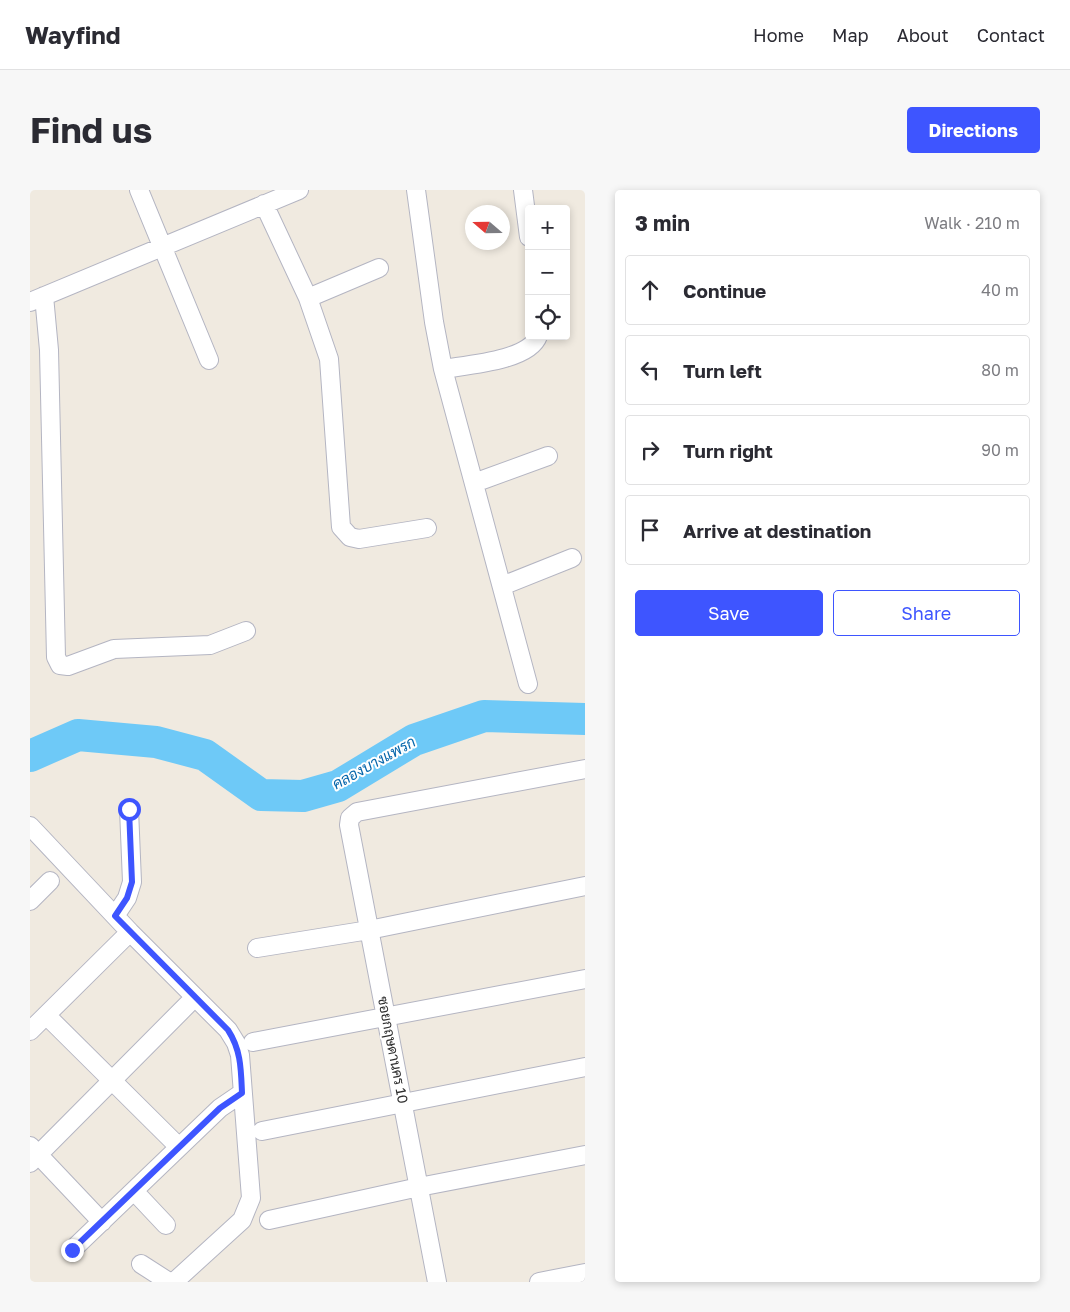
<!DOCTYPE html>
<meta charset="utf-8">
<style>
body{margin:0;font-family:"Golos Text",Sarabun,sans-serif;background:#f7f7f7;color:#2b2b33}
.controls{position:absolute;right:15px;top:15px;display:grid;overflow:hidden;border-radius:5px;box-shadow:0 2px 8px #0003}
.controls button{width:45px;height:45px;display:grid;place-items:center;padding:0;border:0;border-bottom:1px solid #e1e1e2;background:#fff;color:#2b2b33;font:25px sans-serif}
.compass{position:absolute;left:435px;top:15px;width:45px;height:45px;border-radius:50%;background:#fff;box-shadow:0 2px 8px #0003;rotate:290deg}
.stop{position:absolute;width:15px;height:15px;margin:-11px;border:4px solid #3e55ff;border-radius:50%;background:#fff}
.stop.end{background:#3e55ff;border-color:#fff;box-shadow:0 1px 5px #0008}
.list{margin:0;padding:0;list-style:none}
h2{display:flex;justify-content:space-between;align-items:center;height:65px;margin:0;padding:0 20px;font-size:21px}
h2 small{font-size:16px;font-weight:400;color:#7c7c81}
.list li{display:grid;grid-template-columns:32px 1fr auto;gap:15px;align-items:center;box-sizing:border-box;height:70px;margin:0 10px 10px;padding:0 10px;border:1px solid #e1e1e2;border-radius:5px}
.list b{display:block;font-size:19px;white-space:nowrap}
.list em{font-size:16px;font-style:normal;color:#7c7c81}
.actions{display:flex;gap:10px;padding:15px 20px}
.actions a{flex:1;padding:11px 0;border:1px solid #3e55ff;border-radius:5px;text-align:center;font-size:18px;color:#3e55ff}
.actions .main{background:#3e55ff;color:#fff}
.icon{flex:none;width:28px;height:28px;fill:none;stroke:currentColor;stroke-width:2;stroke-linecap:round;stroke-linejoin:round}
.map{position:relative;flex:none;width:555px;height:1092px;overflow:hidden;border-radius:5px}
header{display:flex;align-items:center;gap:30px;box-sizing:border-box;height:70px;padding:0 25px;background:#fff;border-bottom:1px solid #e1e1e2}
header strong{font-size:24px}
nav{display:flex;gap:28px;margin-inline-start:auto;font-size:18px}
.intro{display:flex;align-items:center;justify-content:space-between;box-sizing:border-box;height:120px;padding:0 30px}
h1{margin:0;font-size:35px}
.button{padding:12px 22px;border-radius:5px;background:#3e55ff;color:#fff;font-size:18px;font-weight:700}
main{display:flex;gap:30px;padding:0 30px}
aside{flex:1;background:#fff;border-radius:5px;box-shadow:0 2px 8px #0003}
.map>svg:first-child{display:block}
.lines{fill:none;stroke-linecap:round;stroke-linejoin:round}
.river{stroke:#6ec9f7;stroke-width:32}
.minor-casing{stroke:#b4b5c2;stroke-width:20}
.minor{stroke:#fff;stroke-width:18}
.route{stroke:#3e55ff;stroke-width:6}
.labels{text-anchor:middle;stroke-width:4;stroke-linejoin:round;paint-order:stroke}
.street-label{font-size:14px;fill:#2e2e2e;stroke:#fff}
.water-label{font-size:15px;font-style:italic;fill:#0566ab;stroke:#fff}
</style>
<header>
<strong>Wayfind</strong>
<nav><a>Home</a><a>Map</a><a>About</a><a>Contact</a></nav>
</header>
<div class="intro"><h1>Find us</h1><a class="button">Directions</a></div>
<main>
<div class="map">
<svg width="555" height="1092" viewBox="0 0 555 1092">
<rect width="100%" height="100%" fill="#f0eae0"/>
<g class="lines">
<path class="river" d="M 0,566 L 48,545 L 126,552 L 175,565 L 231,605 L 273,606 L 308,596 L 384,550 L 454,526 L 555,529"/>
<g class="minor-casing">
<path id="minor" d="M 109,0 L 179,170
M 386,0 L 404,132 L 413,179 L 498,494
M 493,0 L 499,47
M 234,14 L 278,108 L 299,169 L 311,337 L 320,347 L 329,349 L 397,338
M 14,106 L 19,160 L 26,467 L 30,475 L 38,476 L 84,459 L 180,455 L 216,441
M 278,108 L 349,78
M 0,112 L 269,0
M 413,179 C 436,175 499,171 508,146
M 444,293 L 518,266
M 472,396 L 542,368
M 0,636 L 100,742 L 198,840 L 206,853 L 210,865 L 221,1008 L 212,1030 L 144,1092
M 0,711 L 20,691
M 85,726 L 97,708 L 102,692 L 99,619
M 227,758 L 339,740 L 555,696
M 16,825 L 149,957
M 0,841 L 100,742
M 223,852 L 555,789
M 232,941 L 555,877
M 0,956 L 72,1032
M 0,973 L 164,808
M 104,1001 L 136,1035
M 239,1030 L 389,997 L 555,965
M 42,1060 L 190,918 L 212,903
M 111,1074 L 139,1092
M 407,1092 L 319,635 L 320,628 L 327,622 L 555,579
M 509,1092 L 555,1083"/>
</g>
<use href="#minor" class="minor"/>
</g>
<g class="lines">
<path class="route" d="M 42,1060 L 190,918 L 212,903 C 211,879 211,860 198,840 L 85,726 L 97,708 L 102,692 L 99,619"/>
</g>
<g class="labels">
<g class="street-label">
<text transform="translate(363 860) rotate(79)" y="5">ซอยกฤษดานคร 10</text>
</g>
<g class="water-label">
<text transform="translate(344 573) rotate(-29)" y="5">คลองบางแพรก</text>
</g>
</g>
</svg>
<div class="controls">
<button>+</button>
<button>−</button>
<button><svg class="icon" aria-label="locate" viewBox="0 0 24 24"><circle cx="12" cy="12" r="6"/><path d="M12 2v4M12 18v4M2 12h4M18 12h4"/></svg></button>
</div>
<svg class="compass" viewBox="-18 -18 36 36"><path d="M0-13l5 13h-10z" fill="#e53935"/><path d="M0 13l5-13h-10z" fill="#7c7c81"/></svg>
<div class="stop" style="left:99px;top:619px"></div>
<div class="stop end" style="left:42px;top:1060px"></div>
</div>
<aside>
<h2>3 min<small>Walk · 210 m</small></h2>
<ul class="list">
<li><svg class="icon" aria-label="ahead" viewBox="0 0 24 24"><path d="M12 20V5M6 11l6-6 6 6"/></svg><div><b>Continue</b></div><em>40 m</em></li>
<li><svg class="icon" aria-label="left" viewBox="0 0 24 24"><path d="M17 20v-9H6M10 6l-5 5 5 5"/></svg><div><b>Turn left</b></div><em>80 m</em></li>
<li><svg class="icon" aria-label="right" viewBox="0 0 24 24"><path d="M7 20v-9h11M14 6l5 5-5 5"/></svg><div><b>Turn right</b></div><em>90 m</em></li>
<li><svg class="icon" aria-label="arrive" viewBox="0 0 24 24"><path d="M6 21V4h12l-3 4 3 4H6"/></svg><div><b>Arrive at destination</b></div></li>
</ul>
<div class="actions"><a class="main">Save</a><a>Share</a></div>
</aside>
</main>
